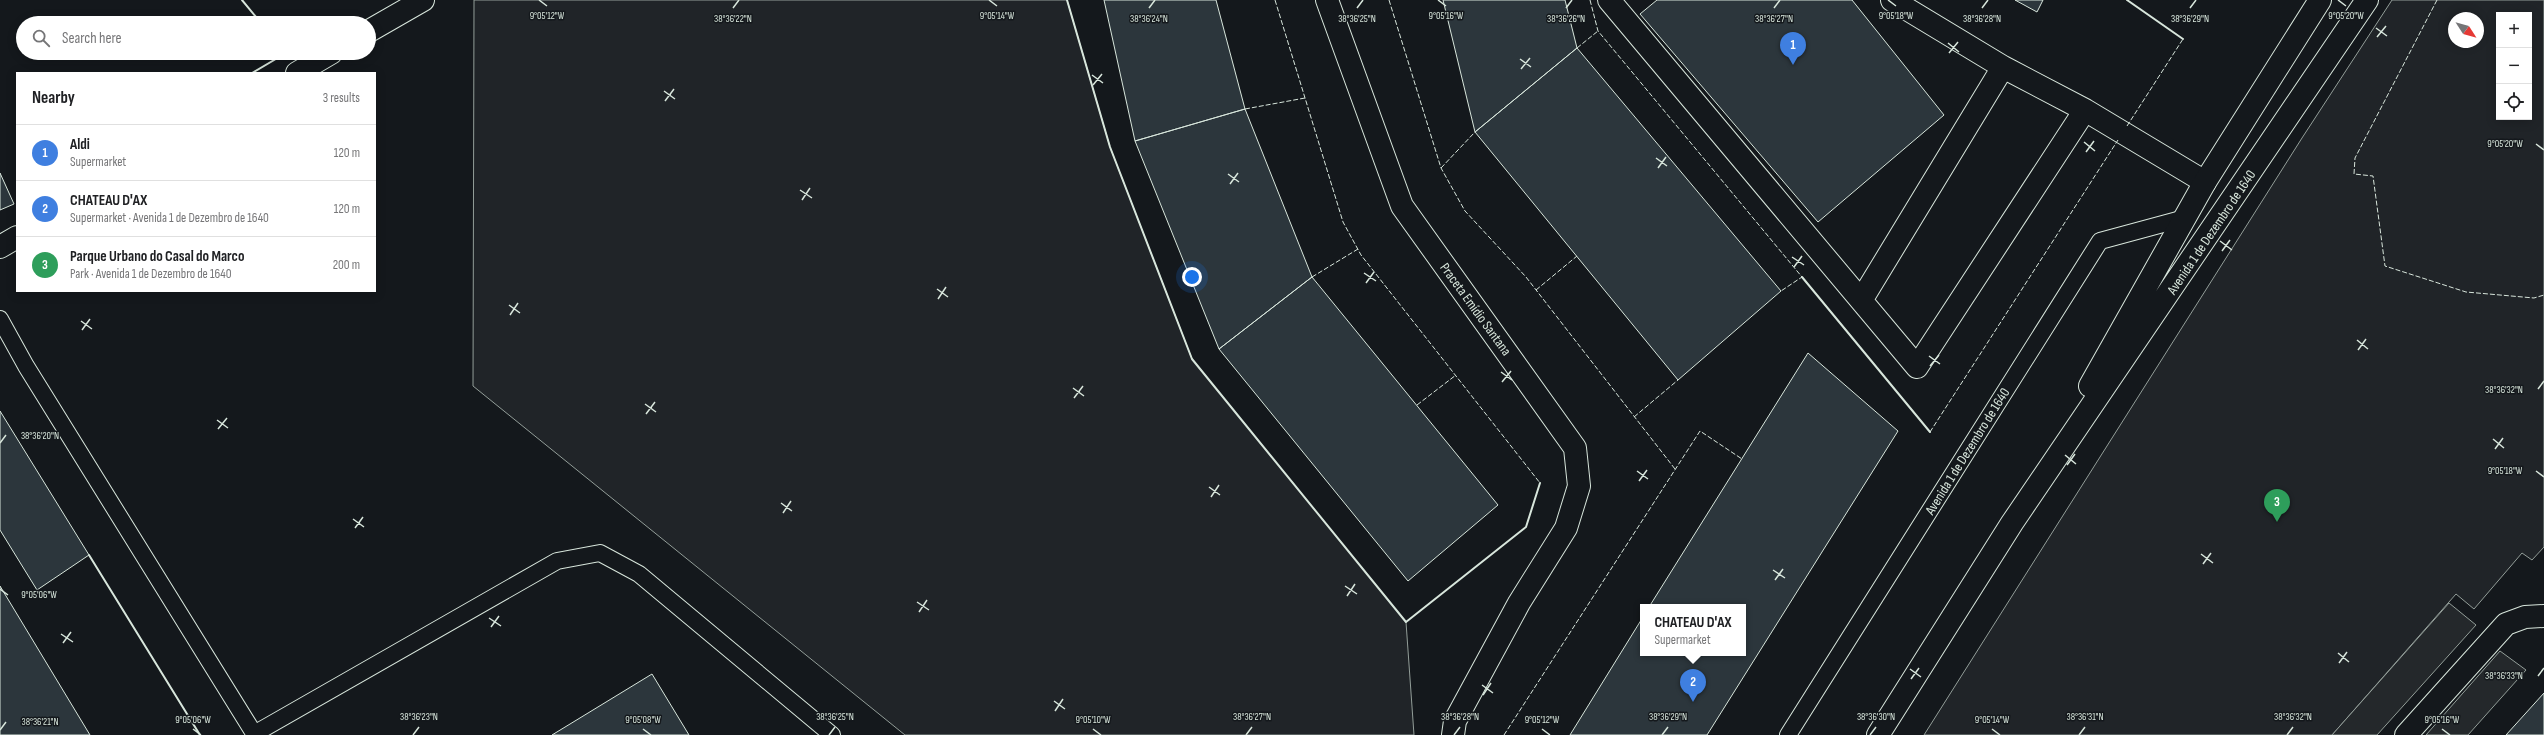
<!DOCTYPE html>
<meta charset="utf-8">
<style>
body{margin:0;font-family:"Sofia Sans Condensed",sans-serif;background:#f2f2f2;color:#202124}
.controls{position:absolute;right:12px;top:12px;display:grid;overflow:hidden;border-radius:0px;box-shadow:0 2px 10px #0003}
.controls button{width:36px;height:36px;display:grid;place-items:center;padding:0;border:0;border-bottom:1px solid #e0e0e0;background:#fff;color:#202124;font:20px sans-serif}
.compass{position:absolute;left:2448px;top:12px;width:36px;height:36px;border-radius:50%;background:#fff;box-shadow:0 2px 10px #0003;rotate:126deg}
.you{position:absolute;left:1192px;top:277px;width:14px;height:14px;margin:-10px;border:3px solid #fff;border-radius:50%;background:#1a73e8;box-shadow:0 0 0 6px #1a73e833}
.badge{display:grid;place-items:center;width:26px;height:26px;border-radius:50%;background:#846436;color:#fff;font-size:13px;font-weight:700}
.pin{position:absolute;translate:-50% -33px;filter:drop-shadow(0 1px 2px #0008)}
.pin::after{content:'';position:absolute;top:21px;width:14px;height:12px;background:inherit;clip-path:polygon(0 0,100% 0,50% 100%)}
.popup{position:absolute;left:1640px;top:604px;width:106px;height:52px;box-sizing:border-box;display:grid;place-content:center;border-radius:0px;background:#fff;filter:drop-shadow(0 1px 3px #0005);font-size:13px;white-space:nowrap;color:#757577}
.popup b{font-size:15px;color:#202124}
.popup::after{content:'';position:absolute;left:50%;top:100%;margin-left:-8px;border:8px solid transparent;border-top-color:#fff}
.list{margin:0;padding:0;list-style:none}
h2{display:flex;justify-content:space-between;align-items:center;height:52px;margin:0;padding:0 16px;font-size:17px}
h2 small{font-size:13px;font-weight:400;color:#757577}
.list li{display:grid;grid-template-columns:26px 1fr auto;gap:12px;align-items:center;box-sizing:border-box;height:56px;padding:0 16px;border-top:1px solid #e0e0e0}
.list b{display:block;font-size:15px;white-space:nowrap}
.list p{margin:0;font-size:13px;white-space:nowrap;color:#757577}
.list em{font-size:13px;font-style:normal;color:#757577}
.icon{flex:none;width:22px;height:22px;fill:none;stroke:currentColor;stroke-width:2;stroke-linecap:round;stroke-linejoin:round}
.map{position:relative;flex:none;width:2544px;height:735px;overflow:hidden}
.search{position:absolute;background:#fff;box-shadow:0 2px 10px #0003;left:16px;top:16px;width:360px;height:44px;display:flex;align-items:center;gap:10px;box-sizing:border-box;padding:0 14px;border-radius:22px;color:#757577;font-size:15px}
.panel{position:absolute;background:#fff;box-shadow:0 2px 10px #0003;left:16px;top:72px;width:360px;height:220px;border-radius:0px}
.map>svg:first-child{display:block}
.green{fill:#202428;stroke:#939e99;fill-rule:evenodd}
.parking{fill:#24282b;stroke:#939e99}
.building{fill:#2c363c;stroke:#d8e6dc}
.lines{fill:none;stroke-linecap:round;stroke-linejoin:round}
.lane-casing{stroke:#d8e6dc;stroke-width:18}
.street-casing{stroke:#d8e6dc;stroke-width:24}
.primary-casing{stroke:#d8e6dc;stroke-width:24}
.lane{stroke:#14181c;stroke-width:16}
.street{stroke:#14181c;stroke-width:22}
.primary{stroke:#14181c;stroke-width:22}
.fence{stroke:#d8e6dc;stroke-width:1;stroke-dasharray:5 2;stroke-linecap:butt}
.wall{stroke:#d8e6dc;stroke-width:2}
.ticks{fill:none;stroke:#d8e6dc;stroke-width:1.5}
.labels{text-anchor:middle;stroke-width:3;stroke-linejoin:round;paint-order:stroke}
.street-label{font-size:14px;fill:#d8e6dc;stroke:#14181c}
.ticks-label{font-size:10px;text-anchor:middle;fill:#d8e6dc;stroke:#14181c;stroke-width:3;stroke-linejoin:round;paint-order:stroke}
</style>
<div class="map">
<svg width="2544" height="735" viewBox="0 0 2544 735">
<rect width="100%" height="100%" fill="#14181c"/>
<path class="green" d="M 474,0 L 1067,0 L 1110,147 L 1192,359 L 1406,622 L 1414,735 L 905,735 L 473,386 Z
M 2392,0 L 2544,0 L 2544,547 L 2532,560 L 2522,553 L 2474,609 L 2456,594 L 2332,735 L 1924,735 L 2302,138 ZM 2499,15 L 2529,15 L 2529,117 L 2499,117 ZM 2454,18 L 2478,18 L 2478,42 L 2454,42 Z"/>
<path class="parking" d="M 2449,603 L 2476,625 L 2377,735 L 2332,735 Z
M 2500,651 L 2526,670 L 2468,735 L 2426,735 Z"/>
<path class="building" d="M 1104,0 L 1216,0 L 1245,109 L 1135,141 Z
M 1443,0 L 1565,0 L 1577,48 L 1475,132 Z
M 1657,0 L 1852,0 L 1944,115 L 1818,222 L 1640,14 Z
M 2015,0 L 2043,0 L 2037,12 Z
M 1577,48 L 1781,291 L 1678,380 L 1475,132 Z
M 1245,109 L 1312,277 L 1219,349 L 1135,141 Z
M 0,173 L 14,204 L 0,210 Z
M 1312,277 L 1498,505 L 1408,581 L 1219,349 Z
M 1808,353 L 1898,431 L 1707,735 L 1570,735 L 1643,617 L 1643,653 L 1743,653 L 1743,607 L 1649,607 Z
M 0,411 L 89,555 L 37,590 L 0,530 Z
M 0,586 L 90,735 L 0,735 Z
M 652,674 L 689,735 L 552,735 Z
M 2544,693 L 2544,735 L 2506,735 Z"/>
<g class="lines">
<g class="lane-casing">
<path id="lane" d="M 0,319 L 26,366 L 255,735
M 254,734 L 557,561 L 600,553 L 639,574 L 832,735
M 1788,735 L 2100,241 L 2185,218"/>
</g>
<g class="street-casing">
<path id="street" d="M 1327,0 L 1402,206 L 1575,448 L 1579,486 L 1566,528 L 1519,603 L 1455,721 L 1453,735
M 1609,0 L 1917,367 L 2085,110 L 2003,67 L 1892,0
M 369,31 L 423,0
M 297,73 L 331,53
M 2085,110 L 2205,182
M 0,247 L 17,237
M 1862,299 L 2003,67
M 2406,735 L 2506,624 L 2525,617 L 2544,616"/>
</g>
<g class="primary-casing">
<path id="primary" d="M 2090,386 L 2205,182 L 2320,0
M 1878,735 L 2012,523 L 2367,0"/>
</g>
<use href="#lane" class="lane"/>
<use href="#street" class="street"/>
<use href="#primary" class="primary"/>
<path class="fence" d="M 1275,0 L 1343,222 L 1361,255 L 1540,483
M 1389,0 L 1441,168 L 1465,211 L 1526,277 L 1675,469
M 1590,0 L 1598,31 L 1802,277 L 1781,291
M 2437,0 L 2355,158 L 2354,174 L 2373,176 L 2385,266 L 2466,292 L 2534,298 L 2544,295
M 1577,48 L 1598,31
M 1245,109 L 1305,98
M 2127,126 L 2183,39
M 1441,168 L 1475,132
M 1312,277 L 1358,249
M 1536,290 L 1577,256
M 1417,405 L 1456,375
M 1634,417 L 1678,380
M 1930,432 L 2118,140
M 1504,735 L 1700,431 L 1742,459"/>
<path class="wall" d="M 242,0 L 261,23
M 1067,0 L 1110,147 L 1192,359 L 1406,622 L 1526,527 L 1540,483
M 2127,0 L 2183,39
M 252,73 L 286,53
M 1802,277 L 1930,432
M 89,555 L 200,735"/>
</g>
<path class="ticks" d="M 539,0 L 547,6M 989,0 L 997,6M 1438,0 L 1446,6M 1888,0 L 1896,6M 2338,0 L 2346,6M 733,8 L 739,0M 1149,8 L 1155,0M 1357,8 L 1363,0M 1566,8 L 1572,0M 1774,8 L 1780,0M 1982,8 L 1988,0M 2190,8 L 2196,0M 2376,28 L 2387,36M 2377,37 L 2386,26M 1948,43 L 1959,52M 1949,53 L 1958,42M 1520,59 L 1531,67M 1521,69 L 1530,58M 1092,75 L 1103,83M 1093,85 L 1102,74M 664,91 L 675,99M 665,101 L 674,89M 2084,142 L 2095,151M 2536,144 L 2544,150M 2086,152 L 2094,141M 1656,158 L 1667,166M 1658,168 L 1666,157M 1228,174 L 1239,182M 1230,184 L 1238,173M 800,190 L 812,198M 802,200 L 810,188M 2220,241 L 2232,250M 2222,251 L 2230,240M 1792,257 L 1804,265M 1794,267 L 1802,256M 1364,273 L 1376,281M 1366,283 L 1374,272M 937,289 L 948,297M 938,299 L 946,287M 509,305 L 520,313M 510,315 L 518,303M 81,321 L 92,329M 82,330 L 90,319M 2357,340 L 2368,349M 2358,350 L 2366,339M 1929,356 L 1940,364M 1930,366 L 1939,355M 1501,372 L 1512,380M 1502,382 L 1511,371M 1073,388 L 1084,396M 2538,389 L 2544,381M 1074,398 L 1083,386M 645,404 L 656,412M 646,414 L 655,402M 217,420 L 228,428M 218,429 L 227,418M 2493,439 L 2504,448M 0,443 L 6,435M 2495,449 L 2503,438M 2065,455 L 2076,464M 2067,465 L 2075,454M 1637,471 L 1648,479M 2536,471 L 2544,477M 1639,481 L 1647,470M 1209,487 L 1220,495M 1211,497 L 1219,485M 781,503 L 792,511M 783,513 L 791,501M 353,519 L 364,527M 355,528 L 363,517M 2201,554 L 2213,563M 2203,564 L 2211,553M 1773,570 L 1785,578M 1775,580 L 1783,569M 1345,586 L 1357,594M 0,589 L 8,595M 1347,596 L 1355,584M 917,602 L 929,610M 919,612 L 927,600M 489,618 L 501,626M 491,627 L 499,616M 61,634 L 73,642M 63,643 L 71,632M 2338,653 L 2349,662M 2339,663 L 2347,652M 1910,669 L 1921,677M 2538,676 L 2544,668M 1911,679 L 1919,668M 1482,685 L 1493,693M 1483,695 L 1491,683M 1054,701 L 1065,709M 1055,711 L 1063,699M 193,729 L 201,735M 643,729 L 651,735M 1093,729 L 1101,735M 1542,729 L 1550,735M 1992,729 L 2000,735M 2442,729 L 2450,735M 0,730 L 6,722M 413,735 L 419,727M 829,735 L 835,727M 1246,735 L 1252,727M 1454,735 L 1460,727M 1662,735 L 1668,727M 1870,735 L 1876,727M 2079,735 L 2085,727M 2287,735 L 2293,727"/>
<g class="labels">
<g class="street-label">
<text transform="translate(2211 232) rotate(-56)" y="5">Avenida 1 de Dezembro de 1640</text>
<text transform="translate(1476 309) rotate(54)" y="5">Praceta Emídio Santana</text>
<text transform="translate(1967 451) rotate(-58)" y="5">Avenida 1 de Dezembro de 1640</text>
</g>
</g>
<g class="ticks-label">
<text x="547" y="19">9°05'12"W</text>
<text x="997" y="19">9°05'14"W</text>
<text x="1446" y="19">9°05'16"W</text>
<text x="1896" y="19">9°05'18"W</text>
<text x="2346" y="19">9°05'20"W</text>
<text x="1149" y="22">38°36'24"N</text>
<text x="1357" y="22">38°36'25"N</text>
<text x="1566" y="22">38°36'26"N</text>
<text x="1774" y="22">38°36'27"N</text>
<text x="1982" y="22">38°36'28"N</text>
<text x="733" y="22">38°36'22"N</text>
<text x="2190" y="22">38°36'29"N</text>
<text x="2505" y="147">9°05'20"W</text>
<text x="2504" y="393">38°36'32"N</text>
<text x="40" y="439">38°36'20"N</text>
<text x="2505" y="474">9°05'18"W</text>
<text x="39" y="598">9°05'06"W</text>
<text x="2504" y="679">38°36'33"N</text>
<text x="419" y="720">38°36'23"N</text>
<text x="835" y="720">38°36'25"N</text>
<text x="1252" y="720">38°36'27"N</text>
<text x="1460" y="720">38°36'28"N</text>
<text x="1668" y="720">38°36'29"N</text>
<text x="1876" y="720">38°36'30"N</text>
<text x="2085" y="720">38°36'31"N</text>
<text x="2293" y="720">38°36'32"N</text>
<text x="193" y="723">9°05'06"W</text>
<text x="643" y="723">9°05'08"W</text>
<text x="1093" y="723">9°05'10"W</text>
<text x="1542" y="723">9°05'12"W</text>
<text x="1992" y="723">9°05'14"W</text>
<text x="2442" y="723">9°05'16"W</text>
<text x="40" y="725">38°36'21"N</text>
</g>
</svg>
<div class="controls">
<button>+</button>
<button>−</button>
<button><svg class="icon" aria-label="locate" viewBox="0 0 24 24"><circle cx="12" cy="12" r="6"/><path d="M12 2v4M12 18v4M2 12h4M18 12h4"/></svg></button>
</div>
<svg class="compass" viewBox="-18 -18 36 36"><path d="M0-13l5 13h-10z" fill="#e53935"/><path d="M0 13l5-13h-10z" fill="#757577"/></svg>
<div class="you"></div>
<div class="pin badge" style="left:1793px;top:65px;background:#3f7fe0">1</div>
<div class="pin badge" style="left:1693px;top:702px;background:#3f7fe0">2</div>
<div class="popup"><b>CHATEAU D'AX</b>Supermarket</div>
<div class="pin badge" style="left:2277px;top:522px;background:#2e9e5b">3</div>
<div class="search"><svg class="icon" aria-label="search" viewBox="0 0 24 24"><circle cx="10" cy="10" r="6"/><path d="M15 15l6 6"/></svg>Search here</div>
<section class="panel">
<h2>Nearby<small>3 results</small></h2>
<ul class="list">
<li><span class="badge" style="background:#3f7fe0">1</span><div><b>Aldi</b><p>Supermarket</p></div><em>120 m</em></li>
<li><span class="badge" style="background:#3f7fe0">2</span><div><b>CHATEAU D'AX</b><p>Supermarket · Avenida 1 de Dezembro de 1640</p></div><em>120 m</em></li>
<li><span class="badge" style="background:#2e9e5b">3</span><div><b>Parque Urbano do Casal do Marco</b><p>Park · Avenida 1 de Dezembro de 1640</p></div><em>200 m</em></li>
</ul>
</section>
</div>
